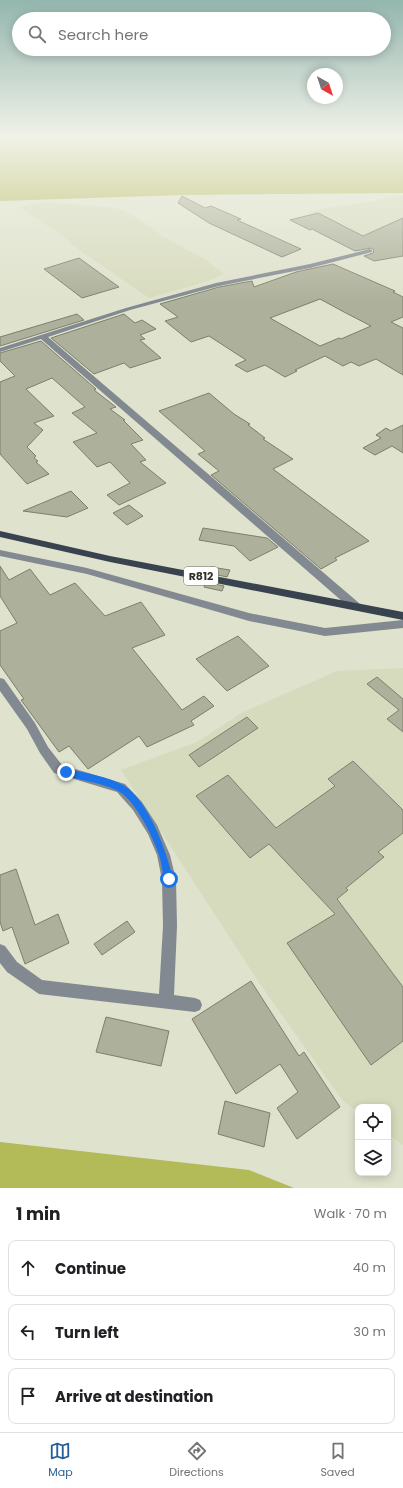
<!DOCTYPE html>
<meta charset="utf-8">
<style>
body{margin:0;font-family:Poppins,sans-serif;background:#f2f2f2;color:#202124}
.controls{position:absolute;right:12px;bottom:12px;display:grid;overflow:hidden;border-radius:8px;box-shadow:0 2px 10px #0003}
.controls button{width:36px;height:36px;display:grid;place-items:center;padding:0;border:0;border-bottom:1px solid #e0e0e0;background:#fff;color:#202124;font:20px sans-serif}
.compass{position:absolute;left:307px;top:68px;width:36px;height:36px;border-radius:50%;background:#fff;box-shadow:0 2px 10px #0003;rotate:141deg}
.stop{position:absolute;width:12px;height:12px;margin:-9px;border:3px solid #1a73e8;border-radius:50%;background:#fff}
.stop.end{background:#1a73e8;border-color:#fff;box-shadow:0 1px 4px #0008}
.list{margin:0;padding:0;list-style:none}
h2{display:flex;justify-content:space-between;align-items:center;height:52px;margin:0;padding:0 16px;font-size:17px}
h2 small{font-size:13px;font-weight:400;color:#757577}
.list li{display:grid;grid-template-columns:26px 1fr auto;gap:12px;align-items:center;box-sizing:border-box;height:56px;margin:0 8px 8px;padding:0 8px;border:1px solid #e0e0e0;border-radius:8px}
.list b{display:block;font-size:15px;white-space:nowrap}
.list em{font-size:13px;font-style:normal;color:#757577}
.icon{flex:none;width:22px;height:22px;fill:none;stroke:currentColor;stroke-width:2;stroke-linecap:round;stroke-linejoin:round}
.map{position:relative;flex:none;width:403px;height:1188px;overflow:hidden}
.search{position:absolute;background:#fff;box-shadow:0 2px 10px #0003;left:12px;right:12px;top:12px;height:44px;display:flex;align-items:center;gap:10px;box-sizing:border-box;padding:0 14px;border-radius:22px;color:#757577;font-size:15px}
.sheet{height:244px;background:#fff}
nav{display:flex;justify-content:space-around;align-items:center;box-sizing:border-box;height:56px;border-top:1px solid #e0e0e0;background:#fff;font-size:11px;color:#757577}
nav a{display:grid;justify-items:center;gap:2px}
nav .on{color:#265f96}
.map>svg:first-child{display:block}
.built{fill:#d7dbbd;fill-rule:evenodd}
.water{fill:#b3ba58}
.building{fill:#adb09a;stroke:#7d7f6b;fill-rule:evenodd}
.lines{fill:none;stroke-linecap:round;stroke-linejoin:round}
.minor{fill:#828990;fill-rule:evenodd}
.major{fill:#38434f;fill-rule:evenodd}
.route{fill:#1a73e8}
.labels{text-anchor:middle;stroke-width:3;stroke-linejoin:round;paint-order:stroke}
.shield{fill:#fff;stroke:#6e6f69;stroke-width:1}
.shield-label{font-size:11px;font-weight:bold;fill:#303129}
</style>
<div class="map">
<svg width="403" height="1188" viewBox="0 0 403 1188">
<rect width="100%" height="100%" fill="#dfe2cc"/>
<path class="built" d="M 403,196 L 403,257 L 382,248 L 346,226 L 309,212 L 329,207 L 370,202 L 390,197 Z
M 44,202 L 117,208 L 131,214 L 162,236 L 206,260 L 224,274 L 208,281 L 149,298 L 75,247 L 63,236 L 22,209 L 23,206 Z
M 403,668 L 403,707 L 387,719 L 403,732 L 403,810 L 353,761 L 328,779 L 391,843 L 403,833 L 403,1145 L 388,1134 L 388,1107 L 358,1107 L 358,1112 L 343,1101 L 260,984 L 121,770 L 197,742 L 243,712 L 337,671 ZM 247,717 L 258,728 L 200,767 L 189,755 ZM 228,775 L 282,835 L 250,858 L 197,796 ZM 322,796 L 384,857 L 353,882 ZM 303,843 L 348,889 L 327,906 L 283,858 Z"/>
<path class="water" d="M 0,135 L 403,135 L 403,193 L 182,195 L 0,201 Z
M 0,1142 L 249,1170 L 294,1188 L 0,1188 Z"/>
<path class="building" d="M 182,196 L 205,208 L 211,206 L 241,219 L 237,220 L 301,249 L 282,257 L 209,223 L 178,203 Z
M 318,213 L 363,236 L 403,218 L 403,256 L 374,261 L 364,256 L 373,253 L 374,250 L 371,248 L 355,251 L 312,229 L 310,230 L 290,220 Z
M 79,258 L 119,287 L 82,298 L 44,269 Z
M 333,264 L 395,291 L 393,292 L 403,297 L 403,317 L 391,322 L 403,328 L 403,375 L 376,359 L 359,366 L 351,362 L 343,366 L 325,356 L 295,370 L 297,371 L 285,377 L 265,365 L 247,372 L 235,365 L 246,360 L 209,336 L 191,342 L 165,321 L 178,317 L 160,304 L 219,287 L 252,281 L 254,287 L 296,272 ZM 320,299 L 344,312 L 371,326 L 341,339 L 339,338 L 320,346 L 270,318 Z
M 77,314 L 84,320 L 0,346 L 0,337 Z
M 124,314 L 135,323 L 142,320 L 156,329 L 140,335 L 145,339 L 140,340 L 161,358 L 130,368 L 124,363 L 94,374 L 51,338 Z
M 41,341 L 96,389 L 94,390 L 116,407 L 110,409 L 125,420 L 123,420 L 143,440 L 131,444 L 146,460 L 140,462 L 166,483 L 119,505 L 107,495 L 130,483 L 110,462 L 97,467 L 73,442 L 97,433 L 72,413 L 85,407 L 52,378 L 26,389 L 54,416 L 34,423 L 43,430 L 27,447 L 36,456 L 34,458 L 38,461 L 36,462 L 49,474 L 27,484 L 0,454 L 0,382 L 15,376 L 0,361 L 0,353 Z
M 209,393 L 234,414 L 250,424 L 248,425 L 265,438 L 263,439 L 293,459 L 273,469 L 369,541 L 335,558 L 337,560 L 321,569 L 211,475 L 219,471 L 198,454 L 205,451 L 159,411 Z
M 403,425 L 403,453 L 392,446 L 375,455 L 363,448 L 381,438 L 376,435 L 386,428 L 391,431 Z
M 71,491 L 88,508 L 67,517 L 23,511 Z
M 129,505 L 143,516 L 127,525 L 113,513 Z
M 203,528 L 267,538 L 278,547 L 250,561 L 234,546 L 199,540 Z
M 0,566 L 9,580 L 30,569 L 50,595 L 75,583 L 105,616 L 141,602 L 165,635 L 132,648 L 182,710 L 204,696 L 214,706 L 191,721 L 194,725 L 147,747 L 139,736 L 88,769 L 69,746 L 59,752 L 21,700 L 24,699 L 0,665 L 0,631 L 17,623 L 0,596 Z
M 211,567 L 230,570 L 227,577 L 209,573 Z
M 206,582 L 224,586 L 222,591 L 204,587 Z
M 238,636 L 269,666 L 227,691 L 196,659 Z
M 377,677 L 403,699 L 403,732 L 387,719 L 399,710 L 367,684 Z
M 247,717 L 258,728 L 199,767 L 189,755 Z
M 353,761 L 403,810 L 403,833 L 378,852 L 384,857 L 346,888 L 348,890 L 337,899 L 403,987 L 403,1041 L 371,1065 L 287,943 L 335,914 L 269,844 L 250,858 L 196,796 L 228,775 L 276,828 L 335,786 L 328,779 Z
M 16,869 L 35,925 L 58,914 L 69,943 L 25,964 L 12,927 L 3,931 L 0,922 L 0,875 Z
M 127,921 L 135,932 L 102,955 L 94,944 Z
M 251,981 L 299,1056 L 304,1052 L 340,1107 L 297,1139 L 277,1108 L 298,1092 L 280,1064 L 236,1094 L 192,1019 Z
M 106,1017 L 169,1031 L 161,1066 L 96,1052 Z
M 225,1101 L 270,1113 L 264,1147 L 218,1134 Z"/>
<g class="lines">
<path class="minor" d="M 370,249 L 372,250 L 372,252 L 310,268 L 219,286 L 130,310 L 48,337 L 359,603 L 360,606 L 359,609 L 351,609 L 41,339 L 0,352 L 0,348 L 126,308 L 216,283 L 310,264 Z
M 0,550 L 87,568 L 249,613 L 325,628 L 403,620 L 403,628 L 325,636 L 249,621 L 87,574 L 0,556 Z
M 0,678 L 4,679 L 35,723 L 48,747 L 62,765 L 125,784 L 142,802 L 157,825 L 170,855 L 176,880 L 177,926 L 174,995 L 195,998 L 200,1000 L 202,1005 L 200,1010 L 195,1012 L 39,994 L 7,972 L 0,963 L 0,944 L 5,946 L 17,962 L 42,980 L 159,994 L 163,926 L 162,880 L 157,855 L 148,834 L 133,810 L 117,792 L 54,773 L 40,753 L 27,729 L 0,691 Z"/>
<path class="major" d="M 0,531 L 110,556 L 403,612 L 403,620 L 110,562 L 0,537 Z"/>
</g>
<linearGradient id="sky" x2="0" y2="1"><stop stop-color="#93b6ae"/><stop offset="0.45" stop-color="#f1f2e8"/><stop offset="1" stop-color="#f1f2e8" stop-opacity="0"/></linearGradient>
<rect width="403" height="302" fill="url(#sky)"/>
<path class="route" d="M 66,769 C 83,772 109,777 123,785 C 148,799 167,852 173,879 L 172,882 L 166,882 C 162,873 162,864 159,855 C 153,837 134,797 116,790 C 99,782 81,781 63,775 L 63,770 Z"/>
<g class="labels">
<rect class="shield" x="184" y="567" width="34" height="18" rx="3"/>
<g class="shield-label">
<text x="201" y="580">R812</text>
</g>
</g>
</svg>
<div class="controls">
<button><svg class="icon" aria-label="locate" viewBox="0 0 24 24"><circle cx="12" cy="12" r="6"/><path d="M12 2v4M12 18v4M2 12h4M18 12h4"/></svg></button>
<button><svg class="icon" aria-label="layers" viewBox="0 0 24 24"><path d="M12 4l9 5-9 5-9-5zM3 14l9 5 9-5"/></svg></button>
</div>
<svg class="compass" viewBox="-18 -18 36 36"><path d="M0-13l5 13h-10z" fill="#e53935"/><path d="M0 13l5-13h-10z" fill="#757577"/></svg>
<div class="stop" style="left:169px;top:879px"></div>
<div class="stop end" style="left:66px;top:772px"></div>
<div class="search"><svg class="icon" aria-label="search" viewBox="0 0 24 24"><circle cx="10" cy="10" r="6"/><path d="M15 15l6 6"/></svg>Search here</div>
</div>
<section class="sheet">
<h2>1 min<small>Walk · 70 m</small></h2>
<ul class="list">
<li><svg class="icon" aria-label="ahead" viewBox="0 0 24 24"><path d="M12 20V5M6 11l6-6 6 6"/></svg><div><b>Continue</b></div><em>40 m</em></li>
<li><svg class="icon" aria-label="left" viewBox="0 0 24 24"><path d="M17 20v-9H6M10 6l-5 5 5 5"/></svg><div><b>Turn left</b></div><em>30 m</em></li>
<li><svg class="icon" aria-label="arrive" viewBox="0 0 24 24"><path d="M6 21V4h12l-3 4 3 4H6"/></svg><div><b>Arrive at destination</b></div></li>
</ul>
</section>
<nav>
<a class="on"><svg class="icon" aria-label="map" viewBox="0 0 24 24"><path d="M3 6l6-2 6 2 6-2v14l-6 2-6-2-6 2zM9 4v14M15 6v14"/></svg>Map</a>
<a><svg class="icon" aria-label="directions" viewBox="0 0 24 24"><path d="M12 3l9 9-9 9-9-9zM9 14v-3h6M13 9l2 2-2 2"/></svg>Directions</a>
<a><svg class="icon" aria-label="saved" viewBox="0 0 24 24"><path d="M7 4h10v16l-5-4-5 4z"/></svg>Saved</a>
</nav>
